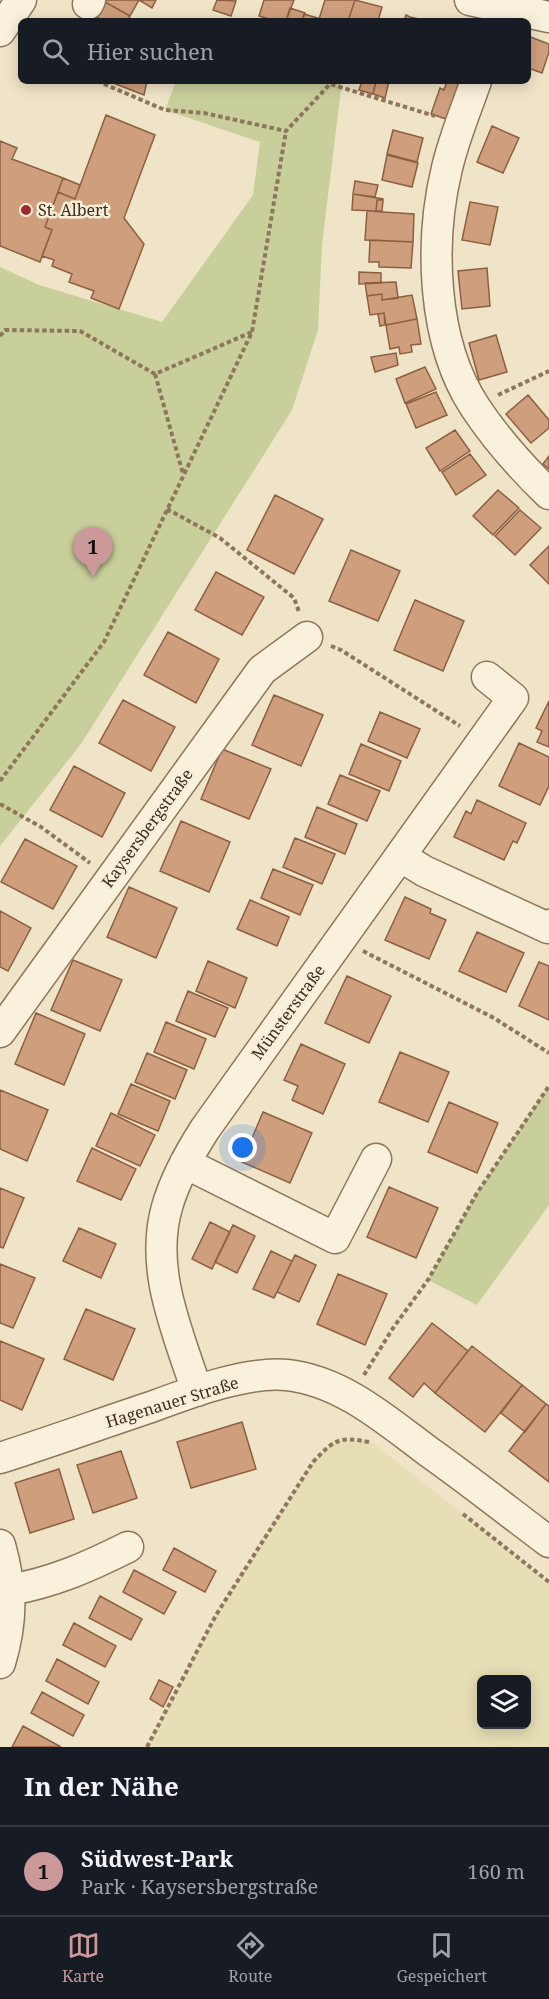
<!DOCTYPE html>
<html lang="de">
<meta charset="utf-8">
<style>
body{margin:0;font-family:"Noto Serif",serif;background:#242831;color:#f1f3f6}
.controls{position:absolute;right:18px;bottom:18px;display:grid;overflow:hidden;border-radius:9px;box-shadow:0 3px 15px #0003}
.controls button{width:54px;height:54px;display:grid;place-items:center;padding:0;border:0;border-bottom:2px solid #363941;background:#171b24;color:#f1f3f6;font:30px sans-serif}
.you{position:absolute;left:243px;top:1148px;width:21px;height:21px;margin:-15px;border:4px solid #fff;border-radius:50%;background:#1a73e8;box-shadow:0 0 0 9px #1a73e833}
.badge{display:grid;place-items:center;width:39px;height:39px;border-radius:50%;background:#cc999b;color:#111;font-size:20px;font-weight:700}
.pin{position:absolute;translate:-50% -50px;filter:drop-shadow(0 2px 3px #0008)}
.pin::after{content:'';position:absolute;top:32px;width:21px;height:18px;background:inherit;clip-path:polygon(0 0,100% 0,50% 100%)}
.list{margin:0;padding:0;list-style:none}
h2{display:flex;justify-content:space-between;align-items:center;height:78px;margin:0;padding:0 24px;font-size:26px}
h2 small{font-size:20px;font-weight:400;color:#9ea1a6}
.list li{display:grid;grid-template-columns:39px 1fr auto;gap:18px;align-items:center;box-sizing:border-box;height:90px;padding:0 24px;border-top:2px solid #363941}
.list b{display:block;font-size:22px;white-space:nowrap}
.list p{margin:0;font-size:20px;white-space:nowrap;color:#9ea1a6}
.list em{font-size:20px;font-style:normal;color:#9ea1a6}
.icon{flex:none;width:33px;height:33px;fill:none;stroke:currentColor;stroke-width:2;stroke-linecap:round;stroke-linejoin:round}
.map{position:relative;flex:none;width:549px;height:1747px;overflow:hidden}
.search{position:absolute;background:#171b24;box-shadow:0 3px 15px #0003;left:18px;right:18px;top:18px;height:66px;display:flex;align-items:center;gap:15px;box-sizing:border-box;padding:0 21px;border-radius:9px;color:#9ea1a6;font-size:22px}
.sheet{height:168px;background:#171b24}
nav{display:flex;justify-content:space-around;align-items:center;box-sizing:border-box;height:84px;border-top:2px solid #363941;background:#171b24;font-size:16px;color:#9ea1a6}
nav a{display:grid;justify-items:center;gap:3px}
nav .on{color:#cc999b}
.map>svg:first-child{display:block}
.farmland{fill:#e6deb5;fill-rule:evenodd}
.green{fill:#c9cf9b}
.building{fill:#cf9f7d;stroke:#8d5f41;stroke-width:1.5}
.lines{fill:none;stroke-linecap:round;stroke-linejoin:round}
.minor-casing{stroke:#8d765c;stroke-width:33}
.path{stroke:#8d765c;stroke-width:4;stroke-dasharray:4.5 3;stroke-linecap:butt}
.minor{stroke:#faf1dc;stroke-width:30}
.poi-dot{fill:#9e2a2b;stroke:#f7eed8;stroke-width:2}
.labels{text-anchor:middle;stroke-width:5;stroke-linejoin:round;paint-order:stroke}
.poi-label{font-size:16px;fill:#3d2e20;stroke:#f7eed8;text-anchor:start}
.street-label{font-size:16px;fill:#3d2e20;stroke:#f7eed8}
</style>
<div class="map">
<svg width="549" height="1747" viewBox="0 0 549 1747">
<rect width="100%" height="100%" fill="#f0e4c8"/>
<path class="farmland" d="M 353,1439 L 373,1443 L 549,1582 L 549,1747 L 147,1747 L 216,1615 L 313,1462 L 332,1442 ZM 482,1680 L 526,1680 L 526,1724 L 482,1724 Z"/>
<path class="green" d="M 176,81 L 342,81 L 322,245 L 318,330 L 292,410 L 81,744 L 0,846 L 0,267 L 39,285 L 162,322 L 253,195 L 260,142 L 165,110 Z
M 549,1086 L 549,1205 L 477,1305 L 428,1280 L 477,1193 Z"/>
<path class="building" d="M 106,0 L 139,0 L 130,16 L 105,2 Z
M 139,0 L 156,0 L 152,8 Z
M 217,0 L 236,1 L 231,16 L 213,10 Z
M 264,0 L 294,0 L 286,21 L 275,21 L 259,16 Z
M 325,0 L 355,0 L 348,21 L 321,21 L 319,19 Z
M 355,0 L 382,7 L 378,21 L 348,21 Z
M 105,2 L 130,16 L 127,21 L 105,21 L 96,17 Z
M 290,8 L 305,13 L 302,21 L 286,21 Z
M 304,14 L 321,19 L 321,21 L 302,21 Z
M 406,15 L 410,17 L 427,21 L 404,21 Z
M 528,36 L 549,44 L 549,52 L 542,73 L 528,68 Z
M 108,81 L 147,81 L 144,95 Z
M 362,81 L 376,81 L 373,94 L 359,90 Z
M 376,81 L 389,81 L 385,98 L 373,94 Z
M 447,81 L 463,81 L 449,120 L 431,114 L 440,88 L 444,90 Z
M 106,115 L 155,135 L 124,218 L 144,244 L 119,309 L 91,298 L 94,291 L 69,282 L 72,274 L 52,266 L 54,260 L 42,256 L 52,230 L 45,227 L 58,192 L 75,199 Z
M 492,126 L 519,138 L 503,173 L 477,162 Z
M 393,130 L 423,138 L 417,162 L 387,154 Z
M 0,141 L 17,148 L 12,159 L 63,178 L 45,227 L 52,230 L 40,262 L 0,246 Z
M 387,155 L 418,163 L 412,187 L 382,180 Z
M 63,178 L 80,185 L 75,199 L 58,192 Z
M 355,181 L 378,185 L 375,197 L 353,194 Z
M 353,194 L 383,199 L 383,200 L 377,200 L 376,211 L 352,210 Z
M 377,200 L 383,200 L 382,211 L 376,211 Z
M 470,202 L 498,207 L 490,245 L 462,240 Z
M 367,211 L 414,214 L 413,242 L 365,240 Z
M 370,240 L 413,242 L 411,268 L 379,267 L 379,262 L 369,262 Z
M 487,268 L 490,306 L 462,309 L 458,271 Z
M 359,272 L 381,273 L 381,283 L 359,284 Z
M 396,282 L 398,298 L 382,300 L 382,294 L 367,296 L 365,283 Z
M 382,294 L 382,300 L 412,295 L 417,319 L 386,325 L 384,313 L 370,315 L 367,296 Z
M 384,313 L 385,325 L 380,326 L 378,314 Z
M 417,319 L 421,344 L 411,345 L 412,352 L 400,354 L 399,347 L 390,349 L 386,325 Z
M 496,335 L 507,372 L 479,380 L 469,343 Z
M 396,353 L 398,365 L 375,372 L 371,357 Z
M 425,367 L 436,389 L 405,403 L 396,379 Z
M 436,392 L 447,415 L 416,428 L 406,404 Z
M 528,395 L 549,420 L 549,428 L 531,443 L 506,414 Z
M 455,430 L 470,451 L 440,471 L 426,448 Z
M 470,454 L 486,475 L 456,495 L 442,472 Z
M 549,456 L 549,469 L 543,464 Z
M 498,490 L 519,508 L 493,535 L 473,516 Z
M 275,495 L 323,519 L 294,574 L 247,550 Z
M 520,510 L 541,528 L 515,555 L 495,536 Z
M 549,546 L 549,584 L 530,565 Z
M 351,550 L 400,571 L 378,621 L 329,601 Z
M 216,572 L 264,597 L 242,635 L 195,610 Z
M 415,600 L 464,621 L 443,671 L 394,650 Z
M 168,632 L 219,659 L 196,703 L 144,675 Z
M 274,695 L 323,715 L 301,766 L 252,745 Z
M 123,700 L 175,727 L 151,771 L 99,743 Z
M 549,701 L 549,747 L 537,742 L 542,731 L 536,728 Z
M 380,712 L 420,729 L 407,758 L 368,741 Z
M 519,743 L 549,757 L 549,786 L 540,805 L 499,786 Z
M 361,744 L 401,761 L 389,791 L 349,774 Z
M 222,749 L 271,769 L 249,819 L 201,799 Z
M 74,766 L 125,793 L 102,837 L 50,810 Z
M 340,775 L 380,791 L 367,821 L 328,804 Z
M 477,800 L 526,823 L 517,843 L 513,841 L 504,860 L 454,837 L 466,811 L 471,814 Z
M 317,807 L 357,824 L 345,854 L 305,837 Z
M 181,821 L 230,842 L 209,892 L 160,871 Z
M 295,838 L 335,854 L 322,884 L 283,867 Z
M 25,839 L 77,866 L 53,909 L 1,882 Z
M 273,869 L 313,885 L 300,915 L 261,898 Z
M 129,887 L 177,908 L 156,958 L 107,937 Z
M 405,897 L 431,909 L 430,913 L 446,920 L 429,959 L 385,940 Z
M 250,900 L 289,917 L 277,946 L 237,929 Z
M 0,911 L 31,928 L 8,971 L 0,967 Z
M 477,932 L 524,953 L 506,992 L 459,971 Z
M 73,960 L 122,980 L 100,1031 L 51,1010 Z
M 208,961 L 247,978 L 235,1008 L 196,991 Z
M 539,962 L 549,966 L 549,1020 L 519,1006 Z
M 347,976 L 391,996 L 369,1043 L 325,1023 Z
M 188,991 L 228,1008 L 215,1037 L 176,1021 Z
M 36,1013 L 85,1034 L 64,1085 L 15,1064 Z
M 166,1022 L 206,1039 L 194,1069 L 154,1052 Z
M 301,1044 L 345,1064 L 323,1114 L 292,1100 L 298,1086 L 284,1080 Z
M 400,1052 L 449,1072 L 428,1122 L 379,1102 Z
M 147,1053 L 187,1070 L 175,1099 L 135,1082 Z
M 131,1084 L 170,1101 L 158,1131 L 118,1114 Z
M 0,1090 L 48,1110 L 27,1161 L 0,1149 Z
M 449,1102 L 498,1123 L 477,1173 L 428,1152 Z
M 263,1112 L 312,1133 L 290,1183 L 242,1162 Z
M 111,1113 L 155,1135 L 140,1166 L 96,1146 Z
M 92,1148 L 136,1169 L 121,1200 L 77,1181 Z
M 389,1187 L 438,1208 L 416,1258 L 367,1237 Z
M 0,1188 L 24,1198 L 3,1248 L 0,1247 Z
M 210,1222 L 230,1232 L 212,1269 L 192,1259 Z
M 233,1225 L 255,1236 L 237,1273 L 215,1262 Z
M 79,1228 L 116,1244 L 101,1278 L 63,1261 Z
M 271,1251 L 292,1261 L 274,1298 L 253,1289 Z
M 295,1255 L 316,1265 L 299,1302 L 277,1292 Z
M 0,1264 L 35,1278 L 13,1328 L 0,1323 Z
M 338,1274 L 387,1294 L 365,1345 L 317,1324 Z
M 86,1309 L 135,1329 L 113,1380 L 64,1359 Z
M 432,1323 L 468,1351 L 435,1393 L 424,1383 L 413,1397 L 389,1378 Z
M 0,1341 L 44,1359 L 22,1410 L 0,1400 Z
M 472,1346 L 522,1385 L 485,1432 L 435,1393 Z
M 522,1385 L 546,1404 L 525,1432 L 501,1413 Z
M 546,1404 L 549,1406 L 549,1482 L 509,1451 Z
M 242,1422 L 256,1469 L 191,1488 L 177,1442 Z
M 121,1451 L 137,1498 L 93,1513 L 77,1465 Z
M 59,1469 L 74,1519 L 30,1533 L 15,1483 Z
M 174,1548 L 216,1571 L 205,1592 L 163,1570 Z
M 134,1570 L 176,1592 L 164,1614 L 123,1592 Z
M 100,1596 L 142,1619 L 131,1640 L 89,1618 Z
M 74,1623 L 116,1646 L 105,1667 L 63,1645 Z
M 57,1659 L 99,1682 L 88,1704 L 46,1681 Z
M 159,1680 L 173,1687 L 163,1707 L 150,1699 Z
M 42,1692 L 84,1715 L 73,1736 L 31,1713 Z
M 23,1726 L 61,1747 L 12,1747 Z"/>
<g class="lines">
<g class="minor-casing">
<path id="minor" d="M 470,0 L 549,17
M 88,4 L 90,0
M 0,31 L 21,0
M 476,81 C 466,110 454,138 447,168 C 429,242 432,342 475,407 C 496,439 522,468 549,494
M 400,856 L 424,871 L 548,928 L 549,925
M 0,1032 L 262,670 L 307,637
M 185,1163 L 335,1238 L 376,1159
M 197,1391 C 178,1333 149,1269 167,1207 C 175,1179 189,1154 205,1129 L 513,698 L 487,677
M 0,1458 C 50,1442 100,1424 151,1407 C 189,1393 246,1371 287,1375 C 342,1381 386,1420 429,1452 C 470,1481 509,1512 549,1542
M 0,1545 C 12,1588 13,1619 0,1663
M 10,1590 C 54,1582 88,1567 128,1547"/>
</g>
<path class="path" d="M 97,81 L 165,110 L 204,113 L 286,131 L 330,84 L 435,116
M 0,336 L 5,330 L 80,331 L 155,374 L 252,332
M 155,374 L 183,474
M 498,395 L 549,371
M 167,509 L 220,538 L 294,598 L 299,612
M 331,646 L 341,650 L 460,726
M 0,781 L 104,642 L 252,332 L 286,131
M 0,804 L 41,827 L 90,863
M 363,951 L 494,1018 L 549,1053
M 364,1375 L 393,1328 L 428,1280 L 477,1193 L 549,1086
M 463,1514 L 549,1582
M 147,1747 L 216,1615 L 313,1462 C 334,1440 338,1436 369,1442"/>
<use href="#minor" class="minor"/>
</g>
<circle class="poi-dot" cx="26" cy="210" r="6"/>
<g class="labels">
<g class="poi-label">
<text x="38" y="216">St. Albert</text>
</g>
<g class="street-label">
<text transform="translate(147 828) rotate(-54)" y="6">Kaysersbergstraße</text>
<text transform="translate(288 1012) rotate(-54)" y="6">Münsterstraße</text>
<text transform="translate(172 1402) rotate(-17)" y="6">Hagenauer Straße</text>
</g>
</g>
</svg>
<div class="controls">
<button><svg class="icon" aria-label="layers" viewBox="0 0 24 24"><path d="M12 4l9 5-9 5-9-5zM3 14l9 5 9-5"/></svg></button>
</div>
<div class="you"></div>
<div class="pin badge" style="left:93px;top:577px">1</div>
<div class="search"><svg class="icon" aria-label="search" viewBox="0 0 24 24"><circle cx="10" cy="10" r="6"/><path d="M15 15l6 6"/></svg>Hier suchen</div>
</div>
<section class="sheet">
<h2>In der Nähe<small></small></h2>
<ul class="list">
<li><span class="badge">1</span><div><b>Südwest-Park</b><p>Park · Kaysersbergstraße</p></div><em>160 m</em></li>
</ul>
</section>
<nav>
<a class="on"><svg class="icon" aria-label="map" viewBox="0 0 24 24"><path d="M3 6l6-2 6 2 6-2v14l-6 2-6-2-6 2zM9 4v14M15 6v14"/></svg>Karte</a>
<a><svg class="icon" aria-label="directions" viewBox="0 0 24 24"><path d="M12 3l9 9-9 9-9-9zM9 14v-3h6M13 9l2 2-2 2"/></svg>Route</a>
<a><svg class="icon" aria-label="saved" viewBox="0 0 24 24"><path d="M7 4h10v16l-5-4-5 4z"/></svg>Gespeichert</a>
</nav>
